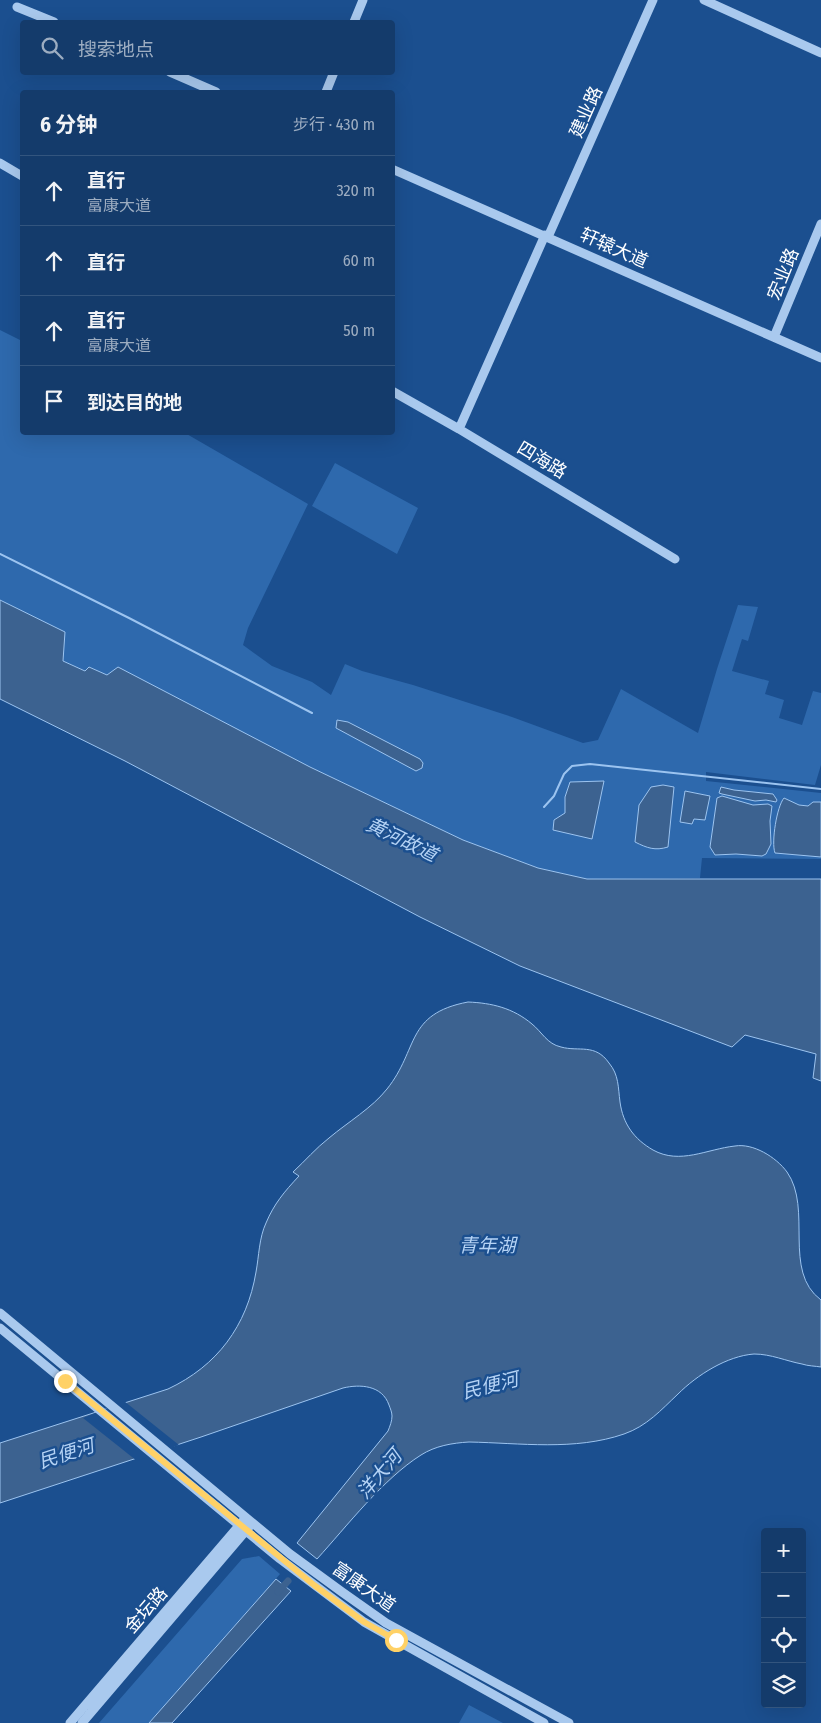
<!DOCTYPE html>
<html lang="zh">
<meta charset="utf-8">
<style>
body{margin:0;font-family:"Fira Sans Condensed","Noto Sans SC",sans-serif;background:#214673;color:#f1f3f6}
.controls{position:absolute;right:15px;bottom:15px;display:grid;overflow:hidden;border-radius:5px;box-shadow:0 5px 20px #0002}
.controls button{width:45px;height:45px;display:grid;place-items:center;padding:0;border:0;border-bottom:1px solid #33557e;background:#143b6b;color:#f1f3f6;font:25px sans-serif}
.stop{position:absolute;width:15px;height:15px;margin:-11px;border:4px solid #ffd166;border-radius:50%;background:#fff}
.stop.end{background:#ffd166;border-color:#fff;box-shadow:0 1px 5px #0008}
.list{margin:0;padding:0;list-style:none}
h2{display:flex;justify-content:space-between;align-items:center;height:65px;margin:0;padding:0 20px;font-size:21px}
h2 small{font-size:16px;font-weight:400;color:#9dadc1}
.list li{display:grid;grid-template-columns:32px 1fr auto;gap:15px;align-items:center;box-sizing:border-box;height:70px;padding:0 20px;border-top:1px solid #33557e}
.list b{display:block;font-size:19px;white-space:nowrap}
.list p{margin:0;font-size:16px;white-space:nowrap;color:#9dadc1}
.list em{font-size:16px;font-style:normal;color:#9dadc1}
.icon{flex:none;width:28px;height:28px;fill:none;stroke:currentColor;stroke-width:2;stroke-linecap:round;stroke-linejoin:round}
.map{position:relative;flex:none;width:821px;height:1723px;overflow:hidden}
.search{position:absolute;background:#143b6b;box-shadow:0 5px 20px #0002;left:20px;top:20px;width:375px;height:55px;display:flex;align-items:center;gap:12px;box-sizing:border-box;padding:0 18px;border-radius:5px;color:#9dadc1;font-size:19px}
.panel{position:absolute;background:#143b6b;box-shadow:0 5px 20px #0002;left:20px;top:90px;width:375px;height:345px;border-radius:5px}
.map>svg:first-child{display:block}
.green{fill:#2e69ad}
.water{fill:#3c6290;stroke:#9cc4f0}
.pier{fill:#1b4f8f}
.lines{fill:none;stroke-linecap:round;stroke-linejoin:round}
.stream{stroke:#9cc4f0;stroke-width:2}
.canal{stroke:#3c6290;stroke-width:7}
.tertiary{stroke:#a9c9ee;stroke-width:9}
.route{stroke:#ffd166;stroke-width:6}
.labels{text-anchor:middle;stroke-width:5;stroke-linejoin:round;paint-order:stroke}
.street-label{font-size:18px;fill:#fff;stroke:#1b4f8f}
.water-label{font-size:19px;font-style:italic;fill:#b5d3f5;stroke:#1b4f8f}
</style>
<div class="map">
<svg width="821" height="1723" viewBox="0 0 821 1723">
<rect width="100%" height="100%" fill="#1b4f8f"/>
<path class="green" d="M 0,330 L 22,341 L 22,432 L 185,433 L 308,504 L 248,628 L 243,645 L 272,666 L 312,682 L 331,695 L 345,664 L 362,671 L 413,685 L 512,717 L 583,743 L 598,740 L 621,689 L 698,733 L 717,669 L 738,605 L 758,607 L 748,641 L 742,639 L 732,671 L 769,681 L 765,694 L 784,700 L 779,718 L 802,725 L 813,691 L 821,693 L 821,765 L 815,785 L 706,772 L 706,781 L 821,793 L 821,859 L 702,858 L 700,878 L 587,879 L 538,868 L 463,840 L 310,767 L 107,675 L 89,667 L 86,671 L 63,661 L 64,637 L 0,600 Z
M 335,463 L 418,508 L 397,554 L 312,506 Z
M 259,1556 L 280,1574 L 149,1723 L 99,1723 L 242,1559 Z
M 469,1705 L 503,1723 L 459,1723 Z"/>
<path class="water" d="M 0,600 L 65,632 L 63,661 L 85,671 L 89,667 L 107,675 L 118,667 L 310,767 L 463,840 L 538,868 L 587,879 L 821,879 L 821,1081 L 813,1078 L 816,1054 L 745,1035 L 732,1047 L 520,966 L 420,917 L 125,761 L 0,699 Z
M 337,720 L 348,722 L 420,759 L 423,763 L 422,768 L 416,771 L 336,728 Z
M 604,781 L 592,839 L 553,830 L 554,820 L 565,813 L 565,797 L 570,782 Z
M 663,785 L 674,787 L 668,847 C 655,851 647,848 635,842 L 639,805 L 651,787 Z
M 721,787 L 734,790 L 773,794 L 777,800 L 776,802 L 766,800 L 755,801 L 722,794 L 719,793 Z
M 685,791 L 710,796 L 705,820 L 694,819 L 692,824 L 680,822 Z
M 722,796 L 753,805 L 768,804 L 772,806 L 770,821 L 771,844 L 766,854 L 762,856 L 736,854 L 715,855 L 710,847 L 717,798 Z
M 784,798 L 799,805 L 808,806 L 813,802 L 821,802 L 821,857 L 775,853 C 771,842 777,806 784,798 Z
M 468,1002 C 492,1003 513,1008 532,1024 C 542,1032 547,1044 561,1047 C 579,1052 595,1043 609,1063 C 619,1075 618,1087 620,1102 C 623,1124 634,1139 653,1150 C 680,1165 707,1149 735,1146 C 753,1143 776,1157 787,1172 C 813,1209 782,1271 821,1300 L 821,1367 C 815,1366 808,1366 802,1364 C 786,1361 771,1354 754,1354 C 727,1356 697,1375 678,1394 C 661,1410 647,1426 624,1434 C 575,1451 520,1443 469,1442 C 452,1443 435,1446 421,1455 C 383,1479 347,1526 317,1559 L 297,1543 L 388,1431 C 390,1426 392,1421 392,1416 C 392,1412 390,1408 389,1405 C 382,1385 360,1384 343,1388 L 201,1437 L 0,1503 L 0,1443 L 168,1389 C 217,1366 247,1326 256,1272 C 259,1256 259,1238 266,1223 C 274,1204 284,1192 299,1176 L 293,1172 C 305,1161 316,1148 329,1138 C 348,1122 372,1108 387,1089 C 419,1049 405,1014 468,1002 Z
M 276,1579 L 291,1591 L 172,1723 L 149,1723 Z"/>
<path class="pier" d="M 124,1401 L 179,1445 L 137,1461 L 83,1418 Z"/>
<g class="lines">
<path class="stream" d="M 0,554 L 129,618 L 312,713
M 544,807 L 554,796 L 564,774 L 572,766 L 590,764 L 821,789"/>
<path class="canal" d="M 278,1592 L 288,1581"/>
<path class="tertiary" d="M 704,0 L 821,53
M 17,7 L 54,22
M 354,22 L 363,0
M 170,72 L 216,92
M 326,92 L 334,72
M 0,163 L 22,176
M 392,169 L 821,358
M 548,237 L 653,0
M 774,337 L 821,224
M 392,391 L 459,429 L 675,559
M 459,429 L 545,235
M 0,1313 L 290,1554 L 342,1592 L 386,1623 L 569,1723
M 0,1328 L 280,1559 L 364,1622 L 544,1723
M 70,1723 L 243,1521
M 82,1723 L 249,1527"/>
</g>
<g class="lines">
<path class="route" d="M 65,1381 L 314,1585 L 364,1622 L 396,1640"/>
</g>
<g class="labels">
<g class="street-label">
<text transform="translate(586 112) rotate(-66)" y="6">建业路</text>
<text transform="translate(614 248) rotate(24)" y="6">轩辕大道</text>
<text transform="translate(783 274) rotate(-68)" y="6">宏业路</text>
<text transform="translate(542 460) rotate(31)" y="6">四海路</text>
<text transform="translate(364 1587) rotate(35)" y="6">富康大道</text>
<text transform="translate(146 1610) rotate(-49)" y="6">金坛路</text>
</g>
<g class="water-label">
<text transform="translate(402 839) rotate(26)" y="7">黄河故道</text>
<text x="487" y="1252">青年湖</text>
<text transform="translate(490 1385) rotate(-14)" y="7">民便河</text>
<text transform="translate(66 1453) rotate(-18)" y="7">民便河</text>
<text transform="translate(379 1474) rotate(-50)" y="7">洋大河</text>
</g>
</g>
</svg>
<div class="controls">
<button>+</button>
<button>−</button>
<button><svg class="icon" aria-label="locate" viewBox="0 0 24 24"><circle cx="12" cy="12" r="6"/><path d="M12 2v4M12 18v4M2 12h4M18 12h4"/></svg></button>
<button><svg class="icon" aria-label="layers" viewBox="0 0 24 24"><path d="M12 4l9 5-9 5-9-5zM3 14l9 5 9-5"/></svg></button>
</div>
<div class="stop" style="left:396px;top:1640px"></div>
<div class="stop end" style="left:65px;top:1381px"></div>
<div class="search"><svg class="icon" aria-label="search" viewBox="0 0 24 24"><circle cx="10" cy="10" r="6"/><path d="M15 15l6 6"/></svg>搜索地点</div>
<section class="panel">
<h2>6 分钟<small>步行 · 430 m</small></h2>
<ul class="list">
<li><svg class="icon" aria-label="ahead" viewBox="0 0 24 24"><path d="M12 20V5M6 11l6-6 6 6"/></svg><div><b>直行</b><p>富康大道</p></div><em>320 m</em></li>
<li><svg class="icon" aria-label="ahead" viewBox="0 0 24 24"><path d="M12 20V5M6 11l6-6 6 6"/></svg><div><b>直行</b></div><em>60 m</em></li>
<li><svg class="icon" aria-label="ahead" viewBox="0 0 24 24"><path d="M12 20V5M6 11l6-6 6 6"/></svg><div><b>直行</b><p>富康大道</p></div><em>50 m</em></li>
<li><svg class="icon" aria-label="arrive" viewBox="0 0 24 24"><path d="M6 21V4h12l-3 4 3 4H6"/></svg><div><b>到达目的地</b></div></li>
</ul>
</section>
</div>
